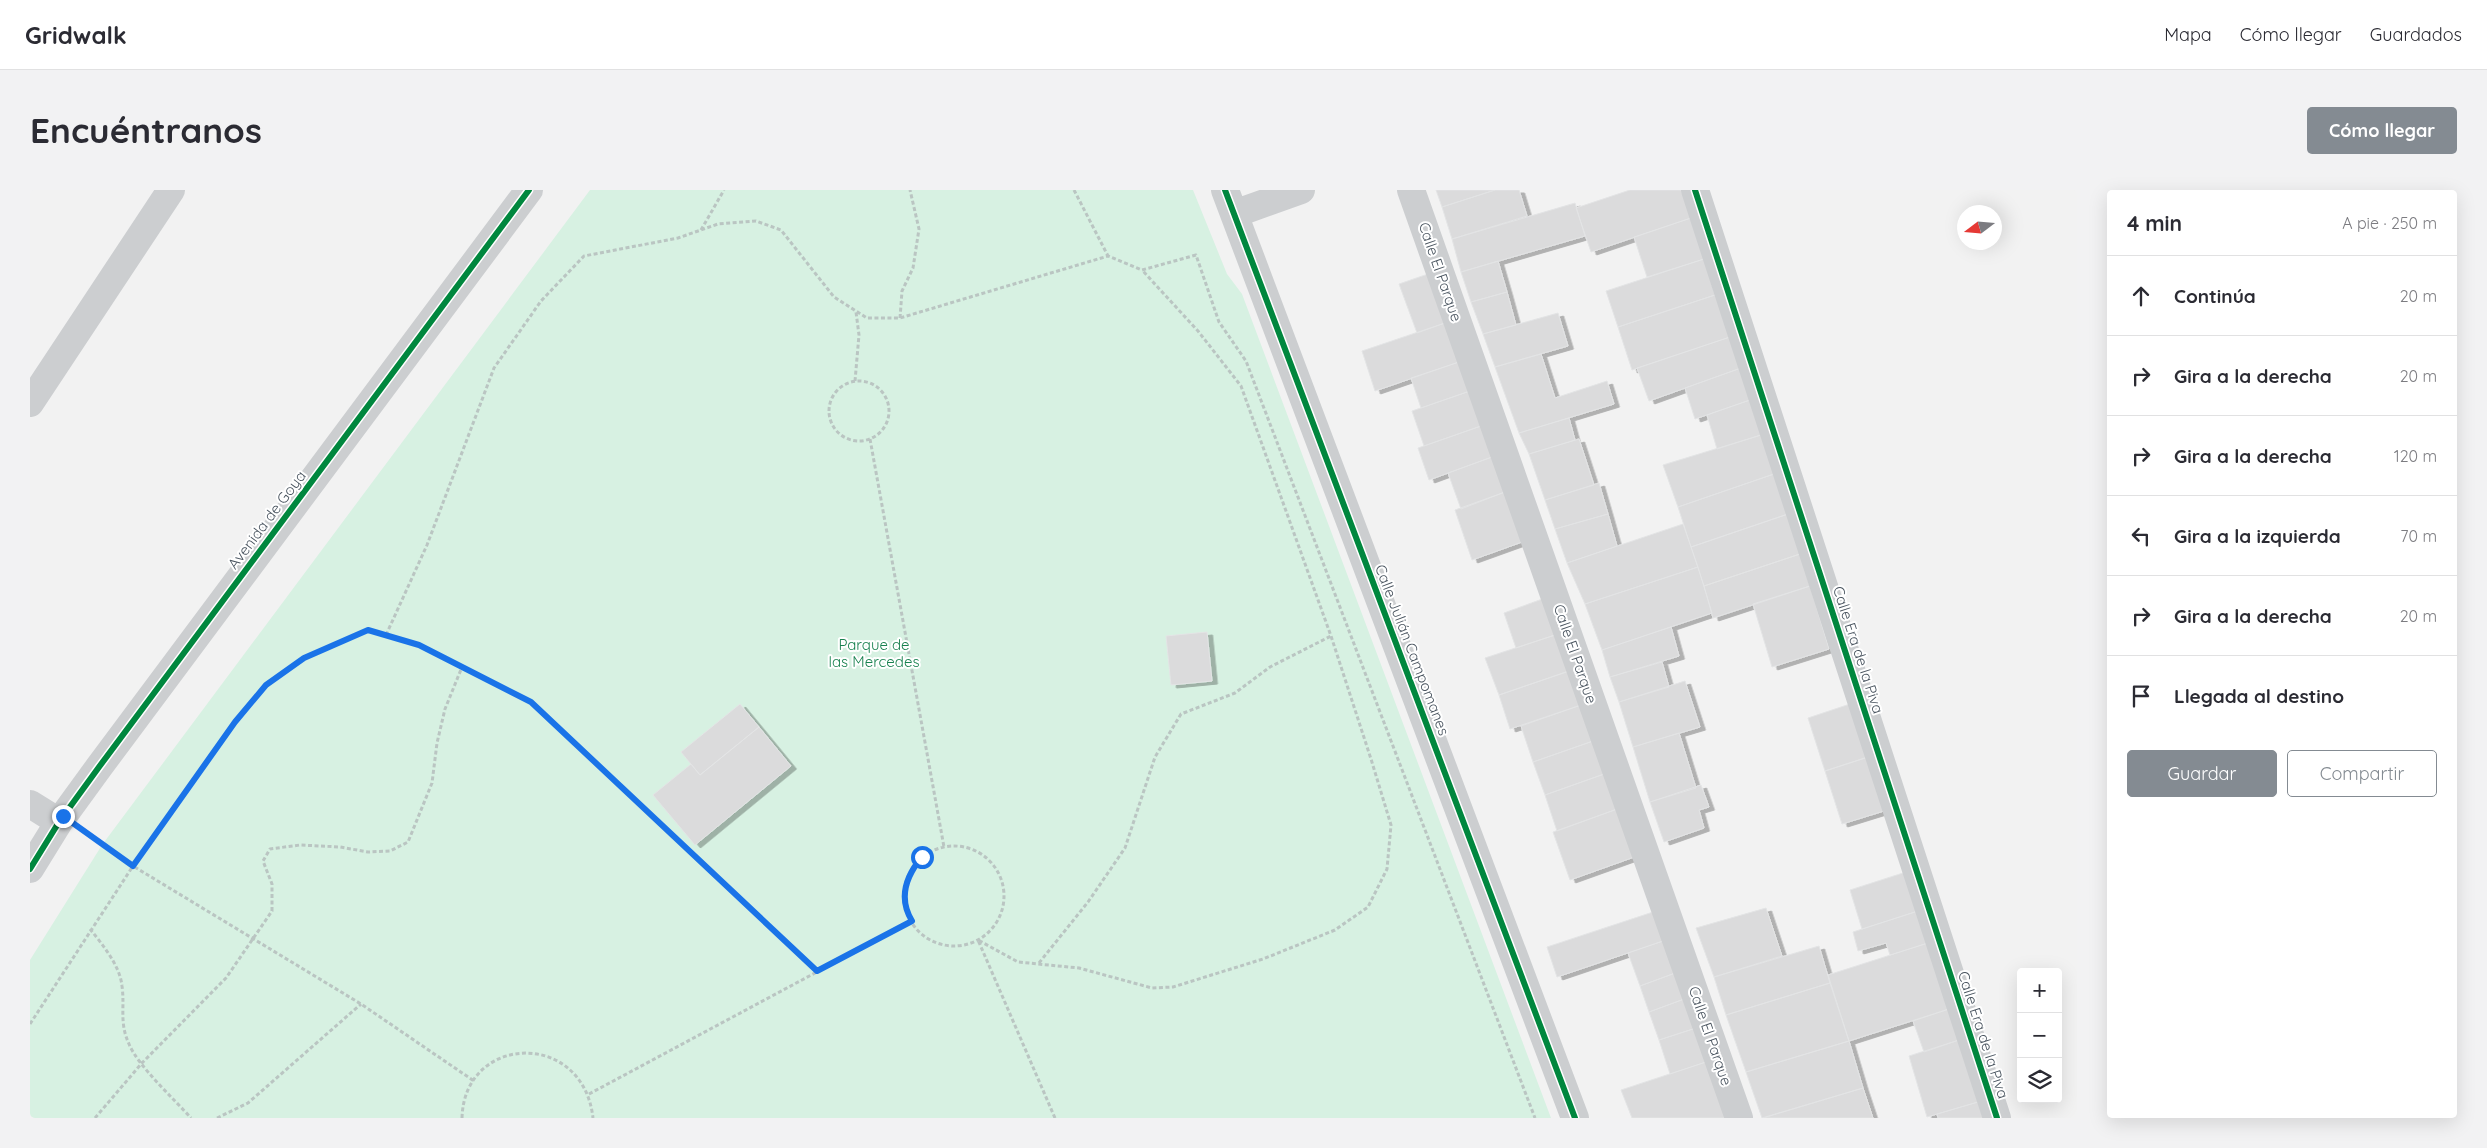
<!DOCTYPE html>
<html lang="es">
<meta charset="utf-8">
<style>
body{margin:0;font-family:Quicksand,sans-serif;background:#f2f2f3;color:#2b2b33}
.controls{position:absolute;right:15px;bottom:15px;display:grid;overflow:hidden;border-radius:5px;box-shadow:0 5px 20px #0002}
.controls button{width:45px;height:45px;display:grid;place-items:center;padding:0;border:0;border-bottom:1px solid #e1e1e2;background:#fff;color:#2b2b33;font:25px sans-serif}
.compass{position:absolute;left:1927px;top:15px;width:45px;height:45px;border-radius:50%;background:#fff;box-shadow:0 5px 20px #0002;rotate:254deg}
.stop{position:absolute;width:15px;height:15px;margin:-11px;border:4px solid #1a73e8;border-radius:50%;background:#fff}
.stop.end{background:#1a73e8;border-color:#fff;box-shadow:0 1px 5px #0008}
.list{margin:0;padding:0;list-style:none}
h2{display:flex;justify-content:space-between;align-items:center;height:65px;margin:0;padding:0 20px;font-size:21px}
h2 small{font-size:16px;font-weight:400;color:#7c7c81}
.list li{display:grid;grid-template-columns:32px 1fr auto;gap:15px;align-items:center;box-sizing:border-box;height:80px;padding:0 20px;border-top:1px solid #e1e1e2}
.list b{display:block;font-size:19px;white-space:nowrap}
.list em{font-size:16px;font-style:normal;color:#7c7c81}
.actions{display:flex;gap:10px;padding:15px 20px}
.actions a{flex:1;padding:11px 0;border:1px solid #848b92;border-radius:5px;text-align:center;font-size:18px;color:#848b92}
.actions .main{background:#848b92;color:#fff}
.icon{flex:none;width:28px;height:28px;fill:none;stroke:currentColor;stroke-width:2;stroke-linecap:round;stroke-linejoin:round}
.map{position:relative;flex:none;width:2047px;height:928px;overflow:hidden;border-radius:5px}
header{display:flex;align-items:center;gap:30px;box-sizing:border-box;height:70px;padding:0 25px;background:#fff;border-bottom:1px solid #e1e1e2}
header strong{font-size:24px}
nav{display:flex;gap:28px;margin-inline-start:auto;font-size:18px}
.intro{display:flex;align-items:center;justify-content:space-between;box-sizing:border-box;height:120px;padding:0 30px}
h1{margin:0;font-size:35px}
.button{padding:12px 22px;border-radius:5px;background:#848b92;color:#fff;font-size:18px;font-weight:700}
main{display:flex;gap:30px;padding:0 30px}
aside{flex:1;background:#fff;border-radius:5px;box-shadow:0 5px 20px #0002}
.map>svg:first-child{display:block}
.green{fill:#d7f1e2}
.building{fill:#dbdbdc;stroke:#e3e4e5;filter:url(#shadow)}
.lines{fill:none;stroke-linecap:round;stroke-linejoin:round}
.path{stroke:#bac5c2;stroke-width:3;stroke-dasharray:4 2.5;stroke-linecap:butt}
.street{stroke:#ccced0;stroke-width:28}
.cycleway-casing{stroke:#fff;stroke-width:9}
.cycleway{stroke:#00873e;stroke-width:6}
.route{stroke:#1a73e8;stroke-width:6}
.labels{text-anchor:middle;stroke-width:4;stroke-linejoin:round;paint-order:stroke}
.street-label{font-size:15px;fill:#49545f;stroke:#fff}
.park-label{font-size:15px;fill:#18814f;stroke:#fff}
</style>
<header>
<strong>Gridwalk</strong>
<nav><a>Mapa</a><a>Cómo llegar</a><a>Guardados</a></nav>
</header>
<div class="intro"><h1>Encuéntranos</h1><a class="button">Cómo llegar</a></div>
<main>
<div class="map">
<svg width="2047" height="928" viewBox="0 0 2047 928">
<defs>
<filter id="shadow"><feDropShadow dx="5.5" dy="3" stdDeviation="0" flood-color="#0004"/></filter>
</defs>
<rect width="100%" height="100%" fill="#f2f2f2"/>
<path class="green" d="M 560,0 L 1163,0 L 1197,84 L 1212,104 L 1521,928 L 0,928 L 0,770 L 72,655 Z"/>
<path class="building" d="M 1406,0 L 1465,0 L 1412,17 Z
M 1465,0 L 1489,0 L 1497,26 L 1422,49 L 1412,17 Z
M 1600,0 L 1651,0 L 1661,28 L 1561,62 L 1546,18 Z
M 1545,13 L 1555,46 L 1431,82 L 1422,49 Z
M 1661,28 L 1674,69 L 1617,87 L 1604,47 Z
M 1674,69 L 1685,105 L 1588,137 L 1576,101 Z
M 1468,71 L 1477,102 L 1441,112 L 1431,82 Z
M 1398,84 L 1415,133 L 1387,143 L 1369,94 Z
M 1477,102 L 1486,135 L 1453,144 L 1441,112 Z
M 1685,105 L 1700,147 L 1602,180 L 1588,137 Z
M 1528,123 L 1538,156 L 1465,177 L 1453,144 Z
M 1415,133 L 1429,172 L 1345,201 L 1332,161 Z
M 1700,147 L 1711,178 L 1619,211 L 1607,178 Z
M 1511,164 L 1525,208 L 1577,191 L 1584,214 L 1489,243 L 1465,177 Z
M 1429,172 L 1440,201 L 1391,218 L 1381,188 Z
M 1711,178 L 1720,210 L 1665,229 L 1655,198 Z
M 1440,201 L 1451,236 L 1394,256 L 1382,221 Z
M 1720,210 L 1731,245 L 1687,259 L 1677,225 Z
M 1539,228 L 1545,250 L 1499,264 L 1489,243 Z
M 1451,236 L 1462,267 L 1399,290 L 1388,258 Z
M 1731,245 L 1744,284 L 1648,317 L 1633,275 Z
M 1549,249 L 1564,295 L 1515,310 L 1499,264 Z
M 1462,267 L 1475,302 L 1431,319 L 1418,283 Z
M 1744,284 L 1758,324 L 1661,357 L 1648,317 Z
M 1569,293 L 1578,324 L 1525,339 L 1515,310 Z
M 1475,302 L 1492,352 L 1442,370 L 1425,320 Z
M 1578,324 L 1587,356 L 1537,373 L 1525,339 Z
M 1758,324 L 1770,364 L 1674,396 L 1661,357 Z
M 1653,334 L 1668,377 L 1555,414 L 1537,373 Z
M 1770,364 L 1780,396 L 1683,428 L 1674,396 Z
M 1668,377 L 1682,423 L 1572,460 L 1555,414 Z
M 1780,396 L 1799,459 L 1742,477 L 1723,414 Z
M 1515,408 L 1528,444 L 1486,458 L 1474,423 Z
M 1641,437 L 1649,466 L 1580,487 L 1572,460 Z
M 1177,442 L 1182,491 L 1141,495 L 1136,446 Z
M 1528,444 L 1542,480 L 1469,505 L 1455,468 Z
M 1632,472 L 1639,497 L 1589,512 L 1580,487 Z
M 1542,480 L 1554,514 L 1480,539 L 1469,505 Z
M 1655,491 L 1670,537 L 1603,557 L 1589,512 Z
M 710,514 L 729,537 L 670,585 L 651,562 Z
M 1554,514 L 1566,550 L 1503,572 L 1491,536 Z
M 1820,514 L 1838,567 L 1795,581 L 1778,528 Z
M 729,537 L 761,576 L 665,655 L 623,605 L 661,574 L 670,585 Z
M 1649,543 L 1666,598 L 1620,612 L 1603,557 Z
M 1566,550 L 1577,583 L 1515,605 L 1503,572 Z
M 1838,567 L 1854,621 L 1812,634 L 1795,581 Z
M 1577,583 L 1590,618 L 1527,641 L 1515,605 Z
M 1671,595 L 1679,617 L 1669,620 L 1674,638 L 1634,652 L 1620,612 Z
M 1590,618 L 1607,666 L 1540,690 L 1523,642 Z
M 1876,682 L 1888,721 L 1832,739 L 1820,700 Z
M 1736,718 L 1752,766 L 1684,787 L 1666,738 Z
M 1626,721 L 1636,750 L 1527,787 L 1517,757 Z
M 1888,721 L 1898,753 L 1860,765 L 1856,753 L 1828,761 L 1823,742 Z
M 1636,750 L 1648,782 L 1610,796 L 1598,763 Z
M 1898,753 L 1919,819 L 1819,851 L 1798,785 Z
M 1789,756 L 1800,793 L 1696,825 L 1684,787 Z
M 1648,782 L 1657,808 L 1619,822 L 1610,796 Z
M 1800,793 L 1819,851 L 1716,882 L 1696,825 Z
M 1657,808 L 1666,838 L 1629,850 L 1619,822 Z
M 1919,819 L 1929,850 L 1894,862 L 1883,831 Z
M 1666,838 L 1679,871 L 1640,884 L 1629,850 Z
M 1929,850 L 1948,912 L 1897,927 L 1879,866 Z
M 1819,851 L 1833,898 L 1732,928 L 1716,882 Z
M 1679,871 L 1698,928 L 1602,928 L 1591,900 Z
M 1833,898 L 1843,928 L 1733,928 Z
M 1948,912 L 1953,928 L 1908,928 L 1907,924 Z"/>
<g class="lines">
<path class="path" d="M 1044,0 L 1078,66
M 671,40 L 694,0
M 870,128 L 872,101 L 883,78 L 889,39 L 880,0
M 825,191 L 829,145 L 826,122
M799 221a30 30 0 1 1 60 0a30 30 0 1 1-60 0Z
M 840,249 L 914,657
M 356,445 L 397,355 L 464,178 L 511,111 L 554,66 L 648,48 L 688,34 L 726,31 L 751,40 L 804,107 L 837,128 L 870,128 L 1078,66 L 1112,80 L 1166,65 L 1189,132 L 1216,171 L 1505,928
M 57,643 L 103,676 L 331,814 L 444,891
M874 706a50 50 0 1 1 100 0a50 50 0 1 1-100 0Z
M 60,739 C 73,755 90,776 92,796 C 95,818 89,832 99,854 C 108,876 144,909 161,928
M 1009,773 L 1058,712 L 1095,658 L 1125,567 L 1151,524 L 1205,503 L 1240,477 L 1301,446
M 0,834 L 103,676 L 205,532 L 236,495 L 274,468 L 338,440 L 389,455 L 501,512 L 787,781
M 559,904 L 882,731
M 65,928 L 112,873 L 196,788 L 242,721 L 242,694 L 233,671 L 240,659 L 270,655 L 310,657 L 338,662 L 360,661 L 378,652 L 402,593 L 407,553 L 415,519 L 432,477
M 187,928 L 218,913 L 331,814
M 432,928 C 434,844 553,839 563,928
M 1025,928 L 948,750 L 988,772 L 1049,778 L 1122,798 L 1143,797 L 1233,769 L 1305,740 L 1338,717 L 1357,679 L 1361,635 L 1341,569 L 1301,446 L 1211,196 L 1168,141 L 1112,80"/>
<path class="street" d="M 1195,0 L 1545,928
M 1381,0 L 1709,928
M 1665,0 L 1967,928
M 1204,24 L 1271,0
M 0,213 L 141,0
M 0,614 L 29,632
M 0,679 L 29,632 L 69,577 L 499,0"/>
<g class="cycleway-casing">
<path id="cycleway" d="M 1195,0 L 1545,928
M 1665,0 L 1967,928
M 0,679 L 29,632 L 69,577 L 499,0"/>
</g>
<use href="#cycleway" class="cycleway"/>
</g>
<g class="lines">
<path class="route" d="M 33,626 L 103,676 L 205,532 L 236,495 L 274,468 L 338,440 L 389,455 L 501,512 L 787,781 L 882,731 C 868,708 876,686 892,667"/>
</g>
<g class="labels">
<g class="street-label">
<text transform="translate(1410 82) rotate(71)" y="5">Calle El Parque</text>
<text transform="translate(237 330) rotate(-53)" y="5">Avenida de Goya</text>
<text transform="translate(1382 460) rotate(69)" y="5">Calle Julián Campomanes</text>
<text transform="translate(1828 460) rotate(72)" y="5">Calle Era de la Piva</text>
<text transform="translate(1545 464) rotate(71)" y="5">Calle El Parque</text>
<text transform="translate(1953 845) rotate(72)" y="5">Calle Era de la Piva</text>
<text transform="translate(1680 846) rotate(71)" y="5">Calle El Parque</text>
</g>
<g class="park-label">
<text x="844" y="460">Parque de<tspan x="844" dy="17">las Mercedes</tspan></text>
</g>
</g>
</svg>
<div class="controls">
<button>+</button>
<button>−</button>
<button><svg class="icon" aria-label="layers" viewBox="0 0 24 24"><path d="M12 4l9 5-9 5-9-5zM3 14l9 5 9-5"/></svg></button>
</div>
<svg class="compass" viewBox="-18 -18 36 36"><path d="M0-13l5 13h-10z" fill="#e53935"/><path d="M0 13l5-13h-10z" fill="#7c7c81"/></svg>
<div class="stop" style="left:892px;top:667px"></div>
<div class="stop end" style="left:33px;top:626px"></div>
</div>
<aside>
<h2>4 min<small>A pie · 250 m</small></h2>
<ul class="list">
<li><svg class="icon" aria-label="ahead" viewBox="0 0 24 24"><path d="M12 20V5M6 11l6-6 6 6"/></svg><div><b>Continúa</b></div><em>20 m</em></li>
<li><svg class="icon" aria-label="right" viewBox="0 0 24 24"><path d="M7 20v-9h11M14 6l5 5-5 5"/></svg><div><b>Gira a la derecha</b></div><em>20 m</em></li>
<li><svg class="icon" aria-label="right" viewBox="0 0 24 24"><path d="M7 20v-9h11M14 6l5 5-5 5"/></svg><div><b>Gira a la derecha</b></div><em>120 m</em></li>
<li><svg class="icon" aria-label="left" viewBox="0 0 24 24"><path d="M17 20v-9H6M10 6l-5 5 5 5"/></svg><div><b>Gira a la izquierda</b></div><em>70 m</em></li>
<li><svg class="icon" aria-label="right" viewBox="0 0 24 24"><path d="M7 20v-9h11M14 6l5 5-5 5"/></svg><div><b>Gira a la derecha</b></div><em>20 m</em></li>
<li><svg class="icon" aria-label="arrive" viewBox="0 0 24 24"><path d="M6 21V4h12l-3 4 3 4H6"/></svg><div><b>Llegada al destino</b></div></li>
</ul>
<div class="actions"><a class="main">Guardar</a><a>Compartir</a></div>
</aside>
</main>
